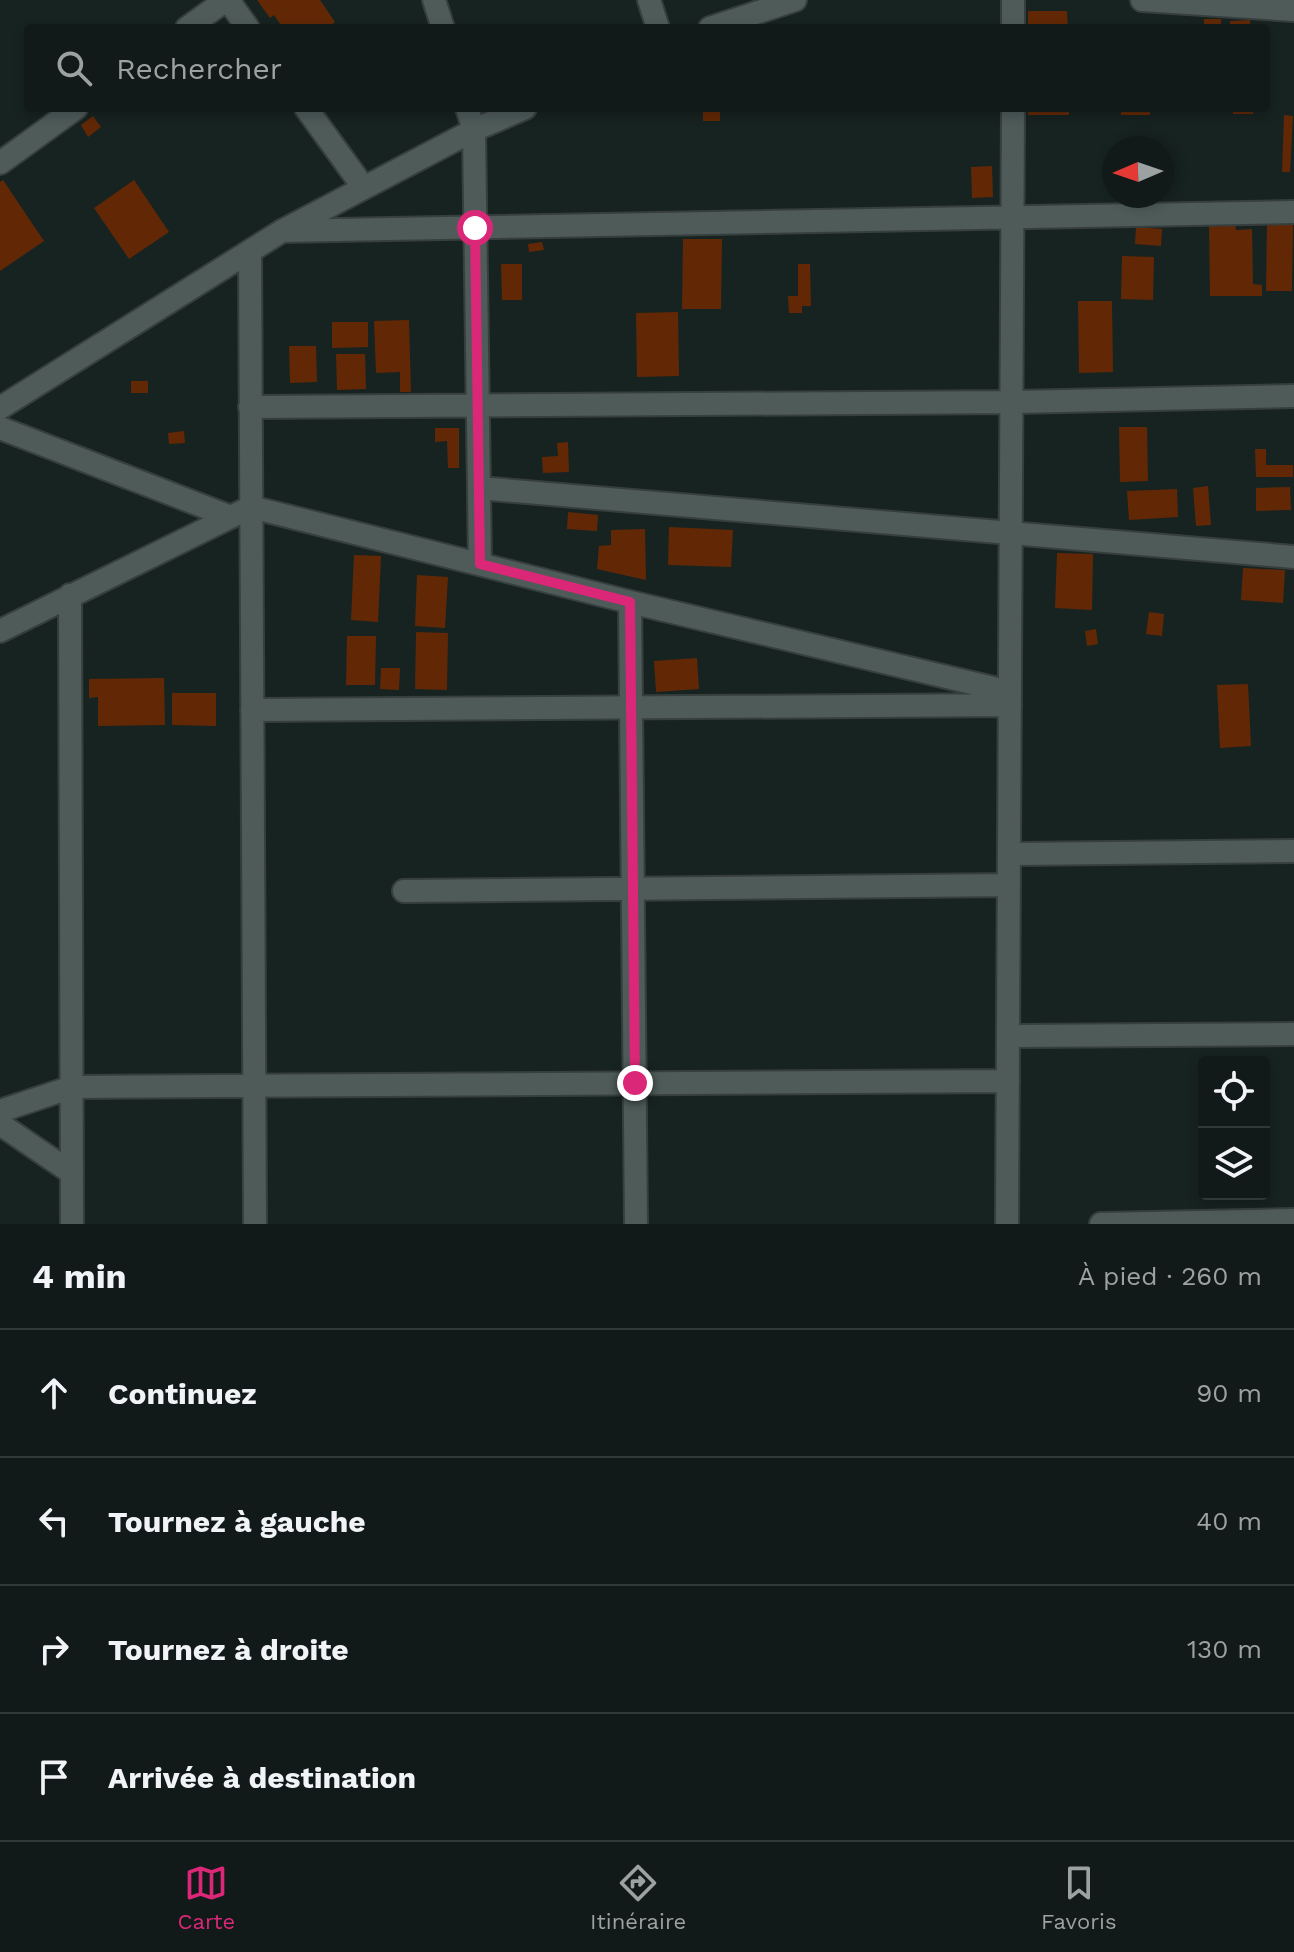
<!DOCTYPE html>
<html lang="fr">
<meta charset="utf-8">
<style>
body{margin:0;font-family:"Work Sans",sans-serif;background:#1a2322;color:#f1f3f6}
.controls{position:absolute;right:24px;bottom:24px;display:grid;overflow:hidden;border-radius:8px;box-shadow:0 4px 12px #0003}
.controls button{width:72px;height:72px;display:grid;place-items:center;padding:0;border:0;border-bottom:2px solid #303838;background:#111a19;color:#f1f3f6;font:40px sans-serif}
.compass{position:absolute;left:1102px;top:136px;width:72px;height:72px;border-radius:50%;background:#111a19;box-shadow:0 4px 12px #0003;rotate:268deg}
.stop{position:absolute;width:24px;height:24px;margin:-18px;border:6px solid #db2777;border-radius:50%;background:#fff}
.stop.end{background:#db2777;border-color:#fff;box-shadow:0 2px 8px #0008}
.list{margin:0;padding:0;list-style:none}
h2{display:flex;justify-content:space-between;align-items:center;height:104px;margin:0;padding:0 32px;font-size:34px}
h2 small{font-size:26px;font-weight:400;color:#9ca1a2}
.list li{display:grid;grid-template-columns:52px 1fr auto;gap:24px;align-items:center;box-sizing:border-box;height:128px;padding:0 32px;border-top:2px solid #303838}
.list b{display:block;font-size:30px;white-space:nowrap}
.list em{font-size:26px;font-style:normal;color:#9ca1a2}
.icon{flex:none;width:44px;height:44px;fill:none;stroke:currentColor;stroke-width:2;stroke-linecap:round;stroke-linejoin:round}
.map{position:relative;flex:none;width:1294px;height:1224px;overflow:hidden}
.search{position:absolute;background:#111a19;box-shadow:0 4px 12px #0003;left:24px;right:24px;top:24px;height:88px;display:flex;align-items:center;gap:20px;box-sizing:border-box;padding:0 28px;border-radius:8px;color:#9ca1a2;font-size:30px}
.sheet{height:616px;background:#111a19}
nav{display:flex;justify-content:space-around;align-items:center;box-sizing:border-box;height:112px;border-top:2px solid #303838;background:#111a19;font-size:22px;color:#9ca1a2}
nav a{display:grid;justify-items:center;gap:4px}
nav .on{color:#db2777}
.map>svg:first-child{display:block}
.building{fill:#622806}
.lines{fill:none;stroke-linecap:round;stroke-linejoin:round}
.street-casing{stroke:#373f3e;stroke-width:26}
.street{stroke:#4e5b59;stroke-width:22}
.route{stroke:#db2777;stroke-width:10}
</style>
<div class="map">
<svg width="1294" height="1224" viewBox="0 0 1294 1224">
<rect width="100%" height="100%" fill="#172321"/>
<path class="building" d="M 257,0 L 320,0 L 335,22 L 327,28 L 283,28 L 274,15 L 270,18 Z
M 1028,11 L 1067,11 L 1068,28 L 1028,28 Z
M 1204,19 L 1221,19 L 1221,28 L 1204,28 Z
M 1250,20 L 1250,28 L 1230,28 L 1230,21 Z
M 703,108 L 720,108 L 720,121 L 703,121 Z
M 1028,108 L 1069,108 L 1069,115 L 1028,115 Z
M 1121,108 L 1150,108 L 1150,115 L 1121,115 Z
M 1233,108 L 1253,108 L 1253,114 L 1233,114 Z
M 1284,115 L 1293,116 L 1290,172 L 1282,172 Z
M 93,116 L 101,127 L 88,137 L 81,125 Z
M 992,166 L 993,197 L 972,198 L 971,167 Z
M 3,180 L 44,241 L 0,271 L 0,182 Z
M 134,180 L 169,232 L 129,259 L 94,208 Z
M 1209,224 L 1235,224 L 1236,230 L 1252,229 L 1253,284 L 1262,285 L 1262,296 L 1210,296 Z
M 1267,224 L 1293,224 L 1292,291 L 1266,291 Z
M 1136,227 L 1162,229 L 1161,246 L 1135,244 Z
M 683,239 L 722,239 L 721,309 L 682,309 Z
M 542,242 L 544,250 L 529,252 L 528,244 Z
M 1122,256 L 1154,257 L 1153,300 L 1121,299 Z
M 501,264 L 522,264 L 522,300 L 502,300 Z
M 798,264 L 810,264 L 811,306 L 802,306 L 802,313 L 789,313 L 788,296 L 798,296 Z
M 1078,301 L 1112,301 L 1113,372 L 1079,373 Z
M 678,312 L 679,376 L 637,377 L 636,313 Z
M 409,320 L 411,392 L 400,392 L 400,372 L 376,373 L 374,321 Z
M 332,322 L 368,322 L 368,347 L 332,348 Z
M 289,346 L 316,346 L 317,382 L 290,383 Z
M 336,354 L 365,354 L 366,389 L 337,390 Z
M 131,381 L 148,381 L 148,393 L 131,393 Z
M 1119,427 L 1147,427 L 1148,481 L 1120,482 Z
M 435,428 L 459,428 L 459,468 L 448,468 L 447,441 L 435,442 Z
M 184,431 L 185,443 L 169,444 L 168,433 Z
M 568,442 L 569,472 L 543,473 L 542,457 L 558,456 L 557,443 Z
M 1255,449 L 1266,449 L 1266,465 L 1293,465 L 1293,477 L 1256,477 Z
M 1208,486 L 1211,525 L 1196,526 L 1193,488 Z
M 1290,487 L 1291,510 L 1256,511 L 1256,488 Z
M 1177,489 L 1178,517 L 1129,520 L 1127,491 Z
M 568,512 L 598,515 L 597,531 L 567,529 Z
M 669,527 L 733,530 L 731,567 L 668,565 Z
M 645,529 L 646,580 L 597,569 L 599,546 L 611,545 L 611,530 Z
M 1057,553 L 1093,554 L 1092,610 L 1055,608 Z
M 354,555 L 381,556 L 378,622 L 351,620 Z
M 1243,568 L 1285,570 L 1283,603 L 1241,600 Z
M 417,575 L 448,577 L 445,628 L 415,626 Z
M 1149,612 L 1164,614 L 1162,636 L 1146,634 Z
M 1096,629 L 1098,644 L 1087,646 L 1085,631 Z
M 416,632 L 448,633 L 447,690 L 415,689 Z
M 347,636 L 376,636 L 375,685 L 346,685 Z
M 697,658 L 699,689 L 656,692 L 654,661 Z
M 381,668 L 400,668 L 399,690 L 380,689 Z
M 164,678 L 165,725 L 98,726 L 98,697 L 89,698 L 89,679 Z
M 1248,684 L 1251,746 L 1220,748 L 1217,685 Z
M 172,693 L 216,693 L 216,726 L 172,725 Z"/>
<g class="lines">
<g class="street-casing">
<path id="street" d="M 228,0 L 248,28
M 434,0 L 443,28
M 649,0 L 658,28
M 1142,0 L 1294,10
M 187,28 L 226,0
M 710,28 L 795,0
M 1013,28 L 1013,0
M 306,108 L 364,188
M 467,108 L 474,130 L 480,564
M 0,163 L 76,108
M 282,231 L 1294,212
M 250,252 L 255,1224
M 250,407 L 1011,402 L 1294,396
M 0,408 L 282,231 L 474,130 L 525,108
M 0,428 L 231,517
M 479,488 L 1294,557
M 70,595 L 72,1224
M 630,602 L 636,1224
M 0,631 L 251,507 L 630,602 L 1010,692
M 252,710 L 1010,705
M 1009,854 L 1294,851
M 404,891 L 1009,885
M 1008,1036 L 1294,1034
M 0,1111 L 72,1087 L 1008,1081
M 0,1124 L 72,1173
M 1007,1224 L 1013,108
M 1101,1224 L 1294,1220"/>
</g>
<use href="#street" class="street"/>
</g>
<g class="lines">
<path class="route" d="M 475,228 L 480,564 L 630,602 L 635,1083"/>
</g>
</svg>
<div class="controls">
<button><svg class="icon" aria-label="locate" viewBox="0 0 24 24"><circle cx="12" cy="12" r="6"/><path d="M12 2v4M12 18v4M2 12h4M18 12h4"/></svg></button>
<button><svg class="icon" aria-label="layers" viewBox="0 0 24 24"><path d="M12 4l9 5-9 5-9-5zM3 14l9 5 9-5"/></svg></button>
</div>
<svg class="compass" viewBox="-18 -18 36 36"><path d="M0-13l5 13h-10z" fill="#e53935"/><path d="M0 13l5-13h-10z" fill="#9ca1a2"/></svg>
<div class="stop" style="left:475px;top:228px"></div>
<div class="stop end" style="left:635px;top:1083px"></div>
<div class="search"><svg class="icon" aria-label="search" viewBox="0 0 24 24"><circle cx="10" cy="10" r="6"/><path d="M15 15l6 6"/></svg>Rechercher</div>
</div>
<section class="sheet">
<h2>4 min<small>À pied · 260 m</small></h2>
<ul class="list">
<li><svg class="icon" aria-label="ahead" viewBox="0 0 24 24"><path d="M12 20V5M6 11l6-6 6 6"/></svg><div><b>Continuez</b></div><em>90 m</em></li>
<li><svg class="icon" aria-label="left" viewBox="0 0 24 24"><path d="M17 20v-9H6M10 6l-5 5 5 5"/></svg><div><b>Tournez à gauche</b></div><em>40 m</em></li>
<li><svg class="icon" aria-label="right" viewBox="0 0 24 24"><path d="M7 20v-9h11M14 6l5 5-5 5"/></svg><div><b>Tournez à droite</b></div><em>130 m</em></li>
<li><svg class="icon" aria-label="arrive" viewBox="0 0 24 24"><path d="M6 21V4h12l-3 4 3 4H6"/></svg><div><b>Arrivée à destination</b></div></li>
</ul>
</section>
<nav>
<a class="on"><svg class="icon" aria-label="map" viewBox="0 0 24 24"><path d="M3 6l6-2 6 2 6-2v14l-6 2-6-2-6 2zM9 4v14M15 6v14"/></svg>Carte</a>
<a><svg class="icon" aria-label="directions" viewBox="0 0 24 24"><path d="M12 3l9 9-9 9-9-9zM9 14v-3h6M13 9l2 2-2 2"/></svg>Itinéraire</a>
<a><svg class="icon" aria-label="saved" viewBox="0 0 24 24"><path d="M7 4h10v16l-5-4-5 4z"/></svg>Favoris</a>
</nav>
